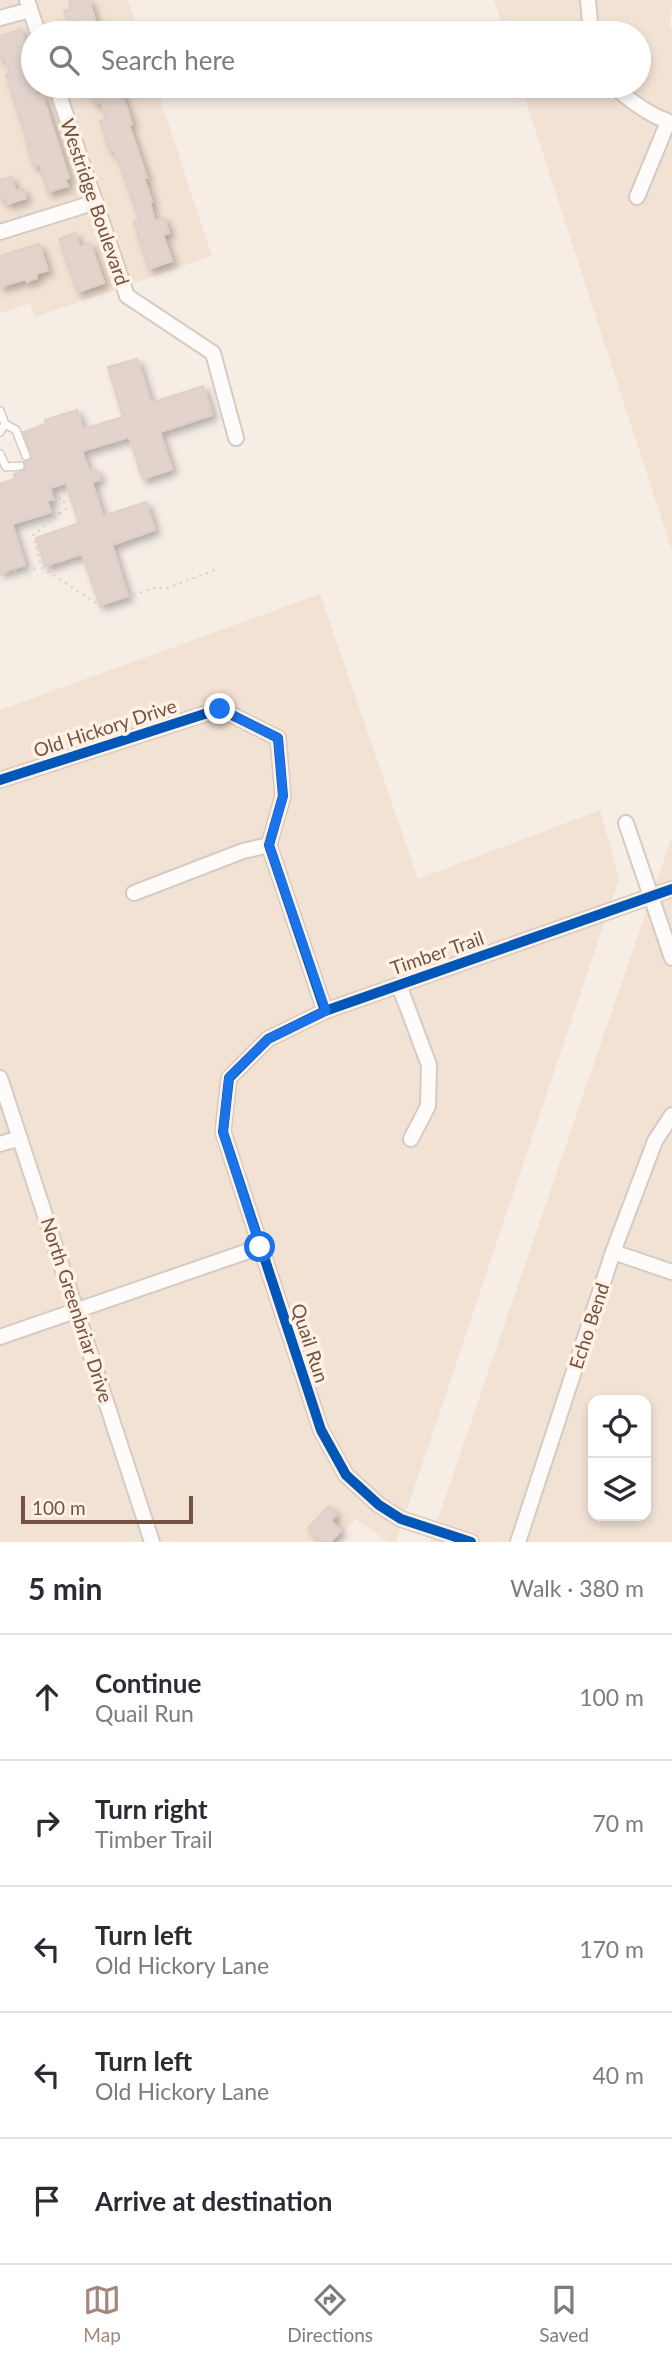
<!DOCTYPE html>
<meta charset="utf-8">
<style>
body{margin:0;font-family:Lato,sans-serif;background:#f2f2f3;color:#2b2b33}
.controls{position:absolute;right:21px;bottom:21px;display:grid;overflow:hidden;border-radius:14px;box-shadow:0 4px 10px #0003}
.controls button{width:63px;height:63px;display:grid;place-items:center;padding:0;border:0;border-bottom:2px solid #e1e1e2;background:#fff;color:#2b2b33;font:35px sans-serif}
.scale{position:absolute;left:21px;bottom:18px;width:172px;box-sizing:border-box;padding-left:7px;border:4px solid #745145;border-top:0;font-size:19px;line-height:24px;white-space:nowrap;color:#745145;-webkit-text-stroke:5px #fff2e5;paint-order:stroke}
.stop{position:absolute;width:21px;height:21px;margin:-16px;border:5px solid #1a73e8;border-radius:50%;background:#fff}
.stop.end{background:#1a73e8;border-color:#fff;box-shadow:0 2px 7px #0008}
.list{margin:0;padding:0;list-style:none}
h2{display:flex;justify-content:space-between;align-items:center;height:91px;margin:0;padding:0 28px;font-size:30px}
h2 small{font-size:23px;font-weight:400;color:#7c7c81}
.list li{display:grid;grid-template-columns:46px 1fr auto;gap:21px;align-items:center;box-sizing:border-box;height:126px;padding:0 28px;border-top:2px solid #e1e1e2}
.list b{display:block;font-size:26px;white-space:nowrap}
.list p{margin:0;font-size:23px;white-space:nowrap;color:#7c7c81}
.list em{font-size:23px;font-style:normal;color:#7c7c81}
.icon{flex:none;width:38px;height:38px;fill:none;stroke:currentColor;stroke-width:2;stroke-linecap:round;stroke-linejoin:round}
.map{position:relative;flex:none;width:672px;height:1542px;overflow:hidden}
.search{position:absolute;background:#fff;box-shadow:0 4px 10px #0003;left:21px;right:21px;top:21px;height:77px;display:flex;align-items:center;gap:18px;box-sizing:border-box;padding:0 24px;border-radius:38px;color:#7c7c81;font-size:26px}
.sheet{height:721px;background:#fff}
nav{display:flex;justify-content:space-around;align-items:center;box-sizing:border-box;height:98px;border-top:2px solid #e1e1e2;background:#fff;font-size:19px;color:#7c7c81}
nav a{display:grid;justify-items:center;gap:4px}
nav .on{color:#a2887d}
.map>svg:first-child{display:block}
.residential{fill:#f2e2d4;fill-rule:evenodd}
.building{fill:#e2d4cd;stroke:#dfcfc7;stroke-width:2;filter:url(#shadow)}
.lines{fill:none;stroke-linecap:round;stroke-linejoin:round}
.service-casing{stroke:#d7cac3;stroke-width:10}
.minor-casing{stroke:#d7cac3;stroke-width:18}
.path{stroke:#d7ccc8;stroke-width:2;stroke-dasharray:2 5;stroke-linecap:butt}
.service{stroke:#fefcfb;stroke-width:7}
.minor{stroke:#fefcfb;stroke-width:14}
.cycleway-casing{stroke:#fff2e5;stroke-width:15}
.cycleway{stroke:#0057b8;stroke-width:10}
.route{stroke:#1a73e8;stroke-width:9}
.labels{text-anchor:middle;stroke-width:7;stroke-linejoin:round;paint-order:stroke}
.street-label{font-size:19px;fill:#745145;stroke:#fff2e5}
</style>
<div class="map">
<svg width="672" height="1542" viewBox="0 0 672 1542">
<defs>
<filter id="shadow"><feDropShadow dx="4.5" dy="4.5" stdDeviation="3.5" flood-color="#0004"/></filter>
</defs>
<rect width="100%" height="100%" fill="#f6ede5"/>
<path class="residential" d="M 0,0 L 128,0 L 139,33 L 33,33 L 33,86 L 156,86 L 212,256 L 35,317 L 30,303 L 0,313 Z
M 494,0 L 672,0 L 670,27 L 672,29 L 672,551 L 521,86 L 639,86 L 639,33 L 504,33 Z
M 320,594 L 418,879 L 600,810 L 619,879 L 396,1542 L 388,1542 L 356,1519 L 334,1542 L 0,1542 L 0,710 Z
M 672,836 L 672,1542 L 430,1542 ZM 593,1400 L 646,1400 L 646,1516 L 593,1516 Z"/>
<path class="building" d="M 75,0 L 89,0 L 99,33 L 80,33 L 76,21 L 69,24 L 64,11 L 71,9 L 69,2 Z
M 21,29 L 33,66 L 31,67 L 33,86 L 37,96 L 42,94 L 69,178 L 65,179 L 68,186 L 48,192 L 40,164 L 34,166 L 27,146 L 29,146 L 6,75 L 10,74 L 5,57 L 0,59 L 0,36 Z
M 95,86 L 118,86 L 127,108 L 132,124 L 129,125 L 147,178 L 144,178 L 152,202 L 150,203 L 155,221 L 164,218 L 169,233 L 163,235 L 172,261 L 149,269 L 134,222 L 140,221 L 118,158 L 114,150 L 110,151 L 100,121 L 106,119 L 101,102 L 95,104 L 91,93 L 97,91 Z
M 11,177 L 16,191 L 23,189 L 26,198 L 8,204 L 6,199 L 2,200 L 0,194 L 0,180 Z
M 75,233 L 80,247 L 90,243 L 104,283 L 78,292 L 59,239 Z
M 39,244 L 48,270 L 36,274 L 37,278 L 27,282 L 26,279 L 0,287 L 0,256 Z
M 137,359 L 151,403 L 203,386 L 212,415 L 160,432 L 172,469 L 143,479 L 129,437 L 82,451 L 89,471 L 96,469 L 100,480 L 92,482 L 103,516 L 146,502 L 155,530 L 112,545 L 128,596 L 100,605 L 82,554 L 45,566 L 36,538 L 79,523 L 66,483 L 50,488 L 53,499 L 47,501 L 51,512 L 12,524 L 25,565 L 0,573 L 0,484 L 15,479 L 14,474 L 26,470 L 24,462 L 31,459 L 32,454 L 23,432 L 46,424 L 45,420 L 77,410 L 83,429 L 123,417 L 108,367 Z
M 329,1506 L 336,1515 L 331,1521 L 341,1531 L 330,1542 L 321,1542 L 308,1528 Z"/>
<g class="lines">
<g class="service-casing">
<path id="service" d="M 0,411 L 5,424 L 0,432
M 5,424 L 16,430 L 26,456
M 0,454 L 6,467 L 20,466"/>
</g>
<g class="minor-casing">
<path id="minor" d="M 27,0 L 38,33
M 588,0 L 591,33
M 0,18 L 30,10
M 56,86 L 127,296 L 213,353 L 236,438
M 614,86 C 631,102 649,115 672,123
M 637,197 L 668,122
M 0,232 L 96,202
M 0,780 L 220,709 L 278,738 L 283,796 L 269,845 L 325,1011
M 626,823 L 672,958
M 134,893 L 243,851 L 269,845
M 399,985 L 429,1065 L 428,1106 L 411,1139
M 0,1078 L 152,1542
M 0,1144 L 20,1138
M 613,1252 L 672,1272
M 0,1337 L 260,1247
M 471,1542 L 401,1519 L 379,1505 L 346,1475 L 321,1430 L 223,1132 L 229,1078 L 268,1039 L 325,1011 L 672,889
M 518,1542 L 613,1252 L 655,1141 L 672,1115"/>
</g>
<path class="path" d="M 59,514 L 54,499 L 63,498 L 66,509 L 33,535 L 41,567 L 101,606 L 157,587 L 165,589 L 217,569
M 0,575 L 12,571 L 22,573 L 40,567"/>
<use href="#service" class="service"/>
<use href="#minor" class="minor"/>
<g class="cycleway-casing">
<path id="cycleway" d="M 0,780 L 220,709 L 278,738 L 283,796 L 269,845 L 325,1011
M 471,1542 L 401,1519 L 379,1505 L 346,1475 L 321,1430 L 223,1132 L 229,1078 L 268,1039 L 325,1011 L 672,889"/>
</g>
<use href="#cycleway" class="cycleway"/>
</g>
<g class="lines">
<path class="route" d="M 220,709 L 278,738 L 283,796 L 269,845 L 326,1011 L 268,1039 L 229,1077 L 223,1132 L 260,1247"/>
</g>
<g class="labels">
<g class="street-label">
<text transform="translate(95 202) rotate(71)" y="7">Westridge Boulevard</text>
<text transform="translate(105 728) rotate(-18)" y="7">Old Hickory Drive</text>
<text transform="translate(437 953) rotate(-19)" y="7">Timber Trail</text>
<text transform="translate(77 1310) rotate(72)" y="7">North Greenbriar Drive</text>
<text transform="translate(589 1326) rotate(-72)" y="7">Echo Bend</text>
<text transform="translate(310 1343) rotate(72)" y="7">Quail Run</text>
</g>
</g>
</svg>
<div class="controls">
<button><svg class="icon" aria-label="locate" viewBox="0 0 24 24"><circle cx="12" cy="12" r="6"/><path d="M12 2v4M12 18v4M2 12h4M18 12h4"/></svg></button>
<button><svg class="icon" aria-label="layers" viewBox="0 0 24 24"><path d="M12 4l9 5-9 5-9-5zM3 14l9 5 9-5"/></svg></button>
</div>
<div class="scale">100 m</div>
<div class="stop" style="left:260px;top:1247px"></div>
<div class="stop end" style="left:220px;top:709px"></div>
<div class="search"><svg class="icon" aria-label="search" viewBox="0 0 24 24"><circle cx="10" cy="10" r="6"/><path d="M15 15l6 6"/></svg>Search here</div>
</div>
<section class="sheet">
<h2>5 min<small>Walk · 380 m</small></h2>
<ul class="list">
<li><svg class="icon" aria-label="ahead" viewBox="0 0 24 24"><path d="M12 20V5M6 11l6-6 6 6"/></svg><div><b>Continue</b><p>Quail Run</p></div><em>100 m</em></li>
<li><svg class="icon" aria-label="right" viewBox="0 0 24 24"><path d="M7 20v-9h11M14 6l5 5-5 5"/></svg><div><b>Turn right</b><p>Timber Trail</p></div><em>70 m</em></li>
<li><svg class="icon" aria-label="left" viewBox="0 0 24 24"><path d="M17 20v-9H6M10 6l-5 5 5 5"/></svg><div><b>Turn left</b><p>Old Hickory Lane</p></div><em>170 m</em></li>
<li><svg class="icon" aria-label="left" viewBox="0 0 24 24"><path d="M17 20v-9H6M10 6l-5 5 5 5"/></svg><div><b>Turn left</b><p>Old Hickory Lane</p></div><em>40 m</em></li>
<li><svg class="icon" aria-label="arrive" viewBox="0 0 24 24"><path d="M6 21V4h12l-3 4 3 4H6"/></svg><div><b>Arrive at destination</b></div></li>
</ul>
</section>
<nav>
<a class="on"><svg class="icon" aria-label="map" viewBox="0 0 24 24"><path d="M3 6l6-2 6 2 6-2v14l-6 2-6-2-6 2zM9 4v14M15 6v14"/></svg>Map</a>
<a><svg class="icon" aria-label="directions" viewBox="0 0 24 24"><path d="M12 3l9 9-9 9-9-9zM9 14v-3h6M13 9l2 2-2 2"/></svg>Directions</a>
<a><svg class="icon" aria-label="saved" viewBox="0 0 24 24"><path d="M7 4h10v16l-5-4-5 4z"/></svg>Saved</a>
</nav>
